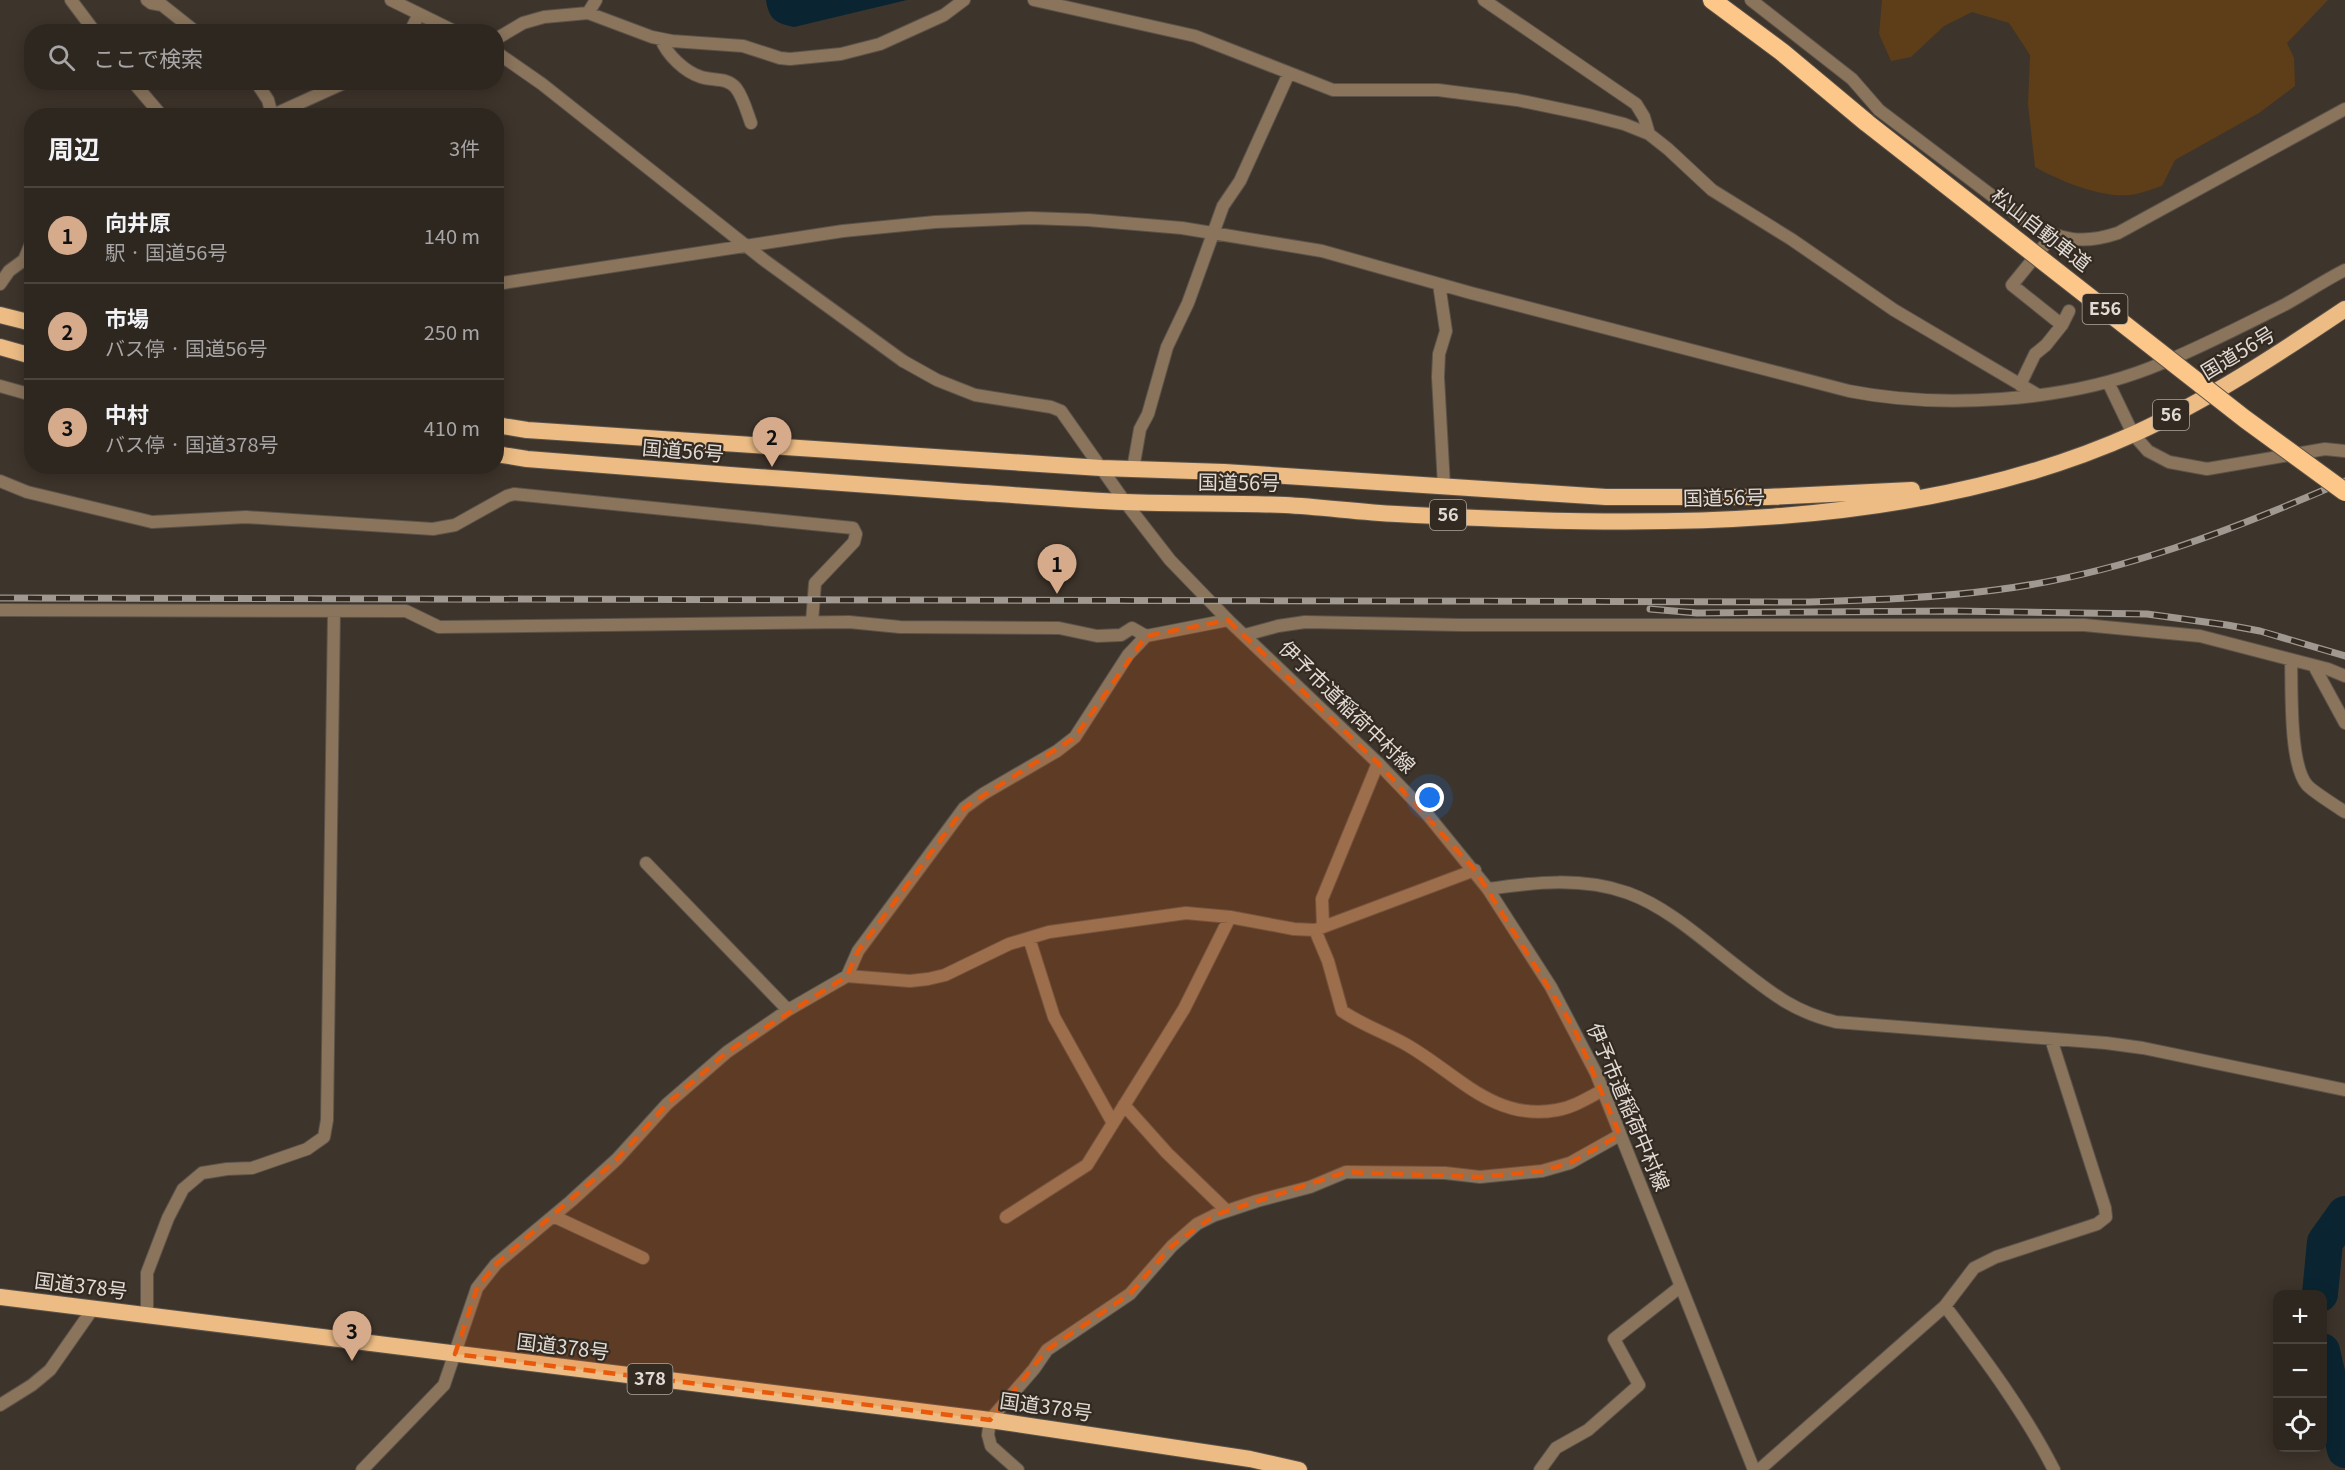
<!DOCTYPE html>
<html lang="ja">
<meta charset="utf-8">
<style>
body{margin:0;font-family:Georgia,"Noto Sans JP",serif;background:#362f29;color:#f1f3f6}
.controls{position:absolute;right:18px;bottom:18px;display:grid;overflow:hidden;border-radius:12px;box-shadow:0 3px 15px #0003}
.controls button{width:54px;height:54px;display:grid;place-items:center;padding:0;border:0;border-bottom:2px solid #49443e;background:#2e2720;color:#f1f3f6;font:30px sans-serif}
.you{position:absolute;left:1430px;top:798px;width:21px;height:21px;margin:-15px;border:4px solid #fff;border-radius:50%;background:#1a73e8;box-shadow:0 0 0 9px #1a73e833}
.badge{display:grid;place-items:center;width:39px;height:39px;border-radius:50%;background:#d6ab8b;color:#111;font-size:20px;font-weight:700}
.pin{position:absolute;translate:-50% -50px;filter:drop-shadow(0 2px 3px #0008)}
.pin::after{content:'';position:absolute;top:32px;width:21px;height:18px;background:inherit;clip-path:polygon(0 0,100% 0,50% 100%)}
.list{margin:0;padding:0;list-style:none}
h2{display:flex;justify-content:space-between;align-items:center;height:78px;margin:0;padding:0 24px;font-size:26px}
h2 small{font-size:20px;font-weight:400;color:#a7a5a5}
.list li{display:grid;grid-template-columns:39px 1fr auto;gap:18px;align-items:center;box-sizing:border-box;height:96px;padding:0 24px;border-top:2px solid #49443e}
.list b{display:block;font-size:22px;white-space:nowrap}
.list p{margin:0;font-size:20px;white-space:nowrap;color:#a7a5a5}
.list em{font-size:20px;font-style:normal;color:#a7a5a5}
.icon{flex:none;width:33px;height:33px;fill:none;stroke:currentColor;stroke-width:2;stroke-linecap:round;stroke-linejoin:round}
.map{position:relative;flex:none;width:2345px;height:1470px;overflow:hidden}
.search{position:absolute;background:#2e2720;box-shadow:0 3px 15px #0003;left:24px;top:24px;width:480px;height:66px;display:flex;align-items:center;gap:15px;box-sizing:border-box;padding:0 21px;border-radius:24px;color:#a7a5a5;font-size:22px}
.panel{position:absolute;background:#2e2720;box-shadow:0 3px 15px #0003;left:24px;top:108px;width:480px;height:366px;border-radius:24px}
.map>svg:first-child{display:block}
.green{fill:#5d3e18}
.water{fill:#0a2531}
.lines{fill:none;stroke-linecap:round;stroke-linejoin:round}
.river{stroke:#0a2531;stroke-width:36}
.minor-casing{stroke:#5b524a;stroke-width:14}
.tertiary-casing{stroke:#5b524a;stroke-width:14}
.trunk-casing{stroke:#5b524a;stroke-width:18}
.motorway-casing{stroke:#5b524a;stroke-width:20}
.minor{stroke:#8a745c;stroke-width:12}
.tertiary{stroke:#8a745c;stroke-width:12}
.trunk{stroke:#ecbc84;stroke-width:16}
.motorway{stroke:#fdc78a;stroke-width:18}
.rail-casing{stroke:#a09992;stroke-width:7}
.rail{stroke:#332a21;stroke-width:4.5;stroke-dasharray:14;stroke-linecap:butt}
.motorway-bridge-casing{stroke:#5b524a;stroke-width:20;stroke-linecap:butt}
.motorway-bridge{stroke:#fdc78a;stroke-width:18}
.marked{fill:#e8590c;fill-opacity:0.2;stroke:#e8590c;stroke-width:4.5;stroke-dasharray:12 8;stroke-linejoin:round}
.labels{text-anchor:middle;stroke-width:4.5;stroke-linejoin:round;paint-order:stroke}
.shield{fill:#332a21;stroke:#ada69f;stroke-width:1.5}
.shield-label{font-size:18px;font-weight:bold;fill:#e1dbd5}
.street-label{font-size:20px;fill:#e1dbd5;stroke:#332a21}
</style>
<div class="map">
<svg width="2345" height="1470" viewBox="0 0 2345 1470">
<rect width="100%" height="100%" fill="#3d342b"/>
<path class="green" d="M 1882,0 L 2328,0 L 2287,43 L 2294,58 L 2295,86 L 2259,113 L 2175,160 L 2162,186 C 2152,189 2140,194 2130,195 C 2101,198 2060,181 2035,167 L 2028,104 L 2030,55 L 2009,23 L 1972,12 L 1944,26 L 1911,57 L 1891,61 L 1879,34 Z"/>
<path class="water" d="M 766,0 L 907,0 L 794,27 C 776,23 769,20 766,0 Z"/>
<g class="lines">
<path class="river" d="M 2320,1294 L 2325,1242 L 2345,1214
M 2322,1351 L 2345,1450"/>
<g class="minor-casing">
<path id="minor" d="M 71,0 L 95,32
M 147,0 L 151,3 L 162,5 L 196,32
M 391,0 L 456,32
M 1034,0 L 1195,36 L 1333,90 L 1438,90 L 1517,100 L 1589,115 L 1624,124 L 1649,134 L 1668,149 L 1712,190 L 1791,239 L 1894,310 L 2038,395
M 1484,0 L 1636,104 L 1644,117 L 1649,134
M 1751,0 L 1852,79 L 1879,110 L 2028,223 C 2061,240 2082,245 2118,233 L 2345,109
M 588,13 L 596,0
M 410,32 L 419,14
M 496,39 L 523,23 L 544,17 L 588,13 L 652,37 L 672,41 L 743,46 L 780,58 L 790,59 L 841,54 L 880,44 L 944,15 L 964,0
M 661,39 C 667,55 685,72 701,77 C 713,81 727,77 736,88 C 743,97 747,112 751,123
M 496,52 L 542,84 L 764,260 L 903,361
M 133,82 L 162,116
M 256,82 L 268,100 L 272,115
M 271,116 L 346,82
M 2052,236 L 2012,285 L 2062,325
M 24,260 L 32,241
M 0,284 L 9,271 L 24,260 L 32,262
M 496,284 L 843,231 L 935,222 L 1030,218 L 1088,220 L 1182,228 L 1322,251 L 1471,293 L 1849,391 C 1940,409 2063,402 2150,368 C 2196,350 2242,326 2286,304 C 2306,293 2325,280 2345,270
M 1439,284 L 1446,331 L 1439,354 L 1438,377 L 1444,486
M 2108,382 L 2133,434 L 2148,451 L 2169,462 L 2207,469 L 2325,449 L 2345,451
M 2020,385 L 2035,354 L 2046,345 L 2062,325 L 2069,311
M 0,386 L 32,395
M 1133,469 L 1140,429 L 1148,414 L 1167,347 L 1188,303 L 1223,206 L 1240,181 L 1289,73
M 0,481 L 27,492 L 152,522 L 246,517 L 433,529 L 455,525 L 507,496 L 514,494 L 853,528 L 856,534 L 854,542 L 815,583 L 812,622
M 0,610 L 406,611 L 439,627 L 849,622 L 900,627 L 1059,628 L 1097,636 L 1121,635 L 1132,628 L 1146,636
M 1245,635 L 1278,626 L 1305,622 L 1461,625 L 2084,625 L 2200,636 L 2328,669 L 2345,676
M 2291,660 C 2292,688 2289,764 2307,785 C 2312,791 2336,806 2345,812
M 2314,666 L 2345,723
M 646,863 L 788,1010
M 1488,889 C 1534,882 1583,877 1628,893 C 1667,907 1702,939 1734,964 C 1769,991 1791,1011 1836,1022 L 2106,1043 L 2143,1048 L 2345,1090
M 1323,926 L 1322,899 L 1378,763
M 1315,930 L 1328,961 L 1342,1011 C 1362,1025 1386,1033 1407,1045 C 1456,1073 1494,1122 1557,1110 C 1574,1107 1588,1098 1603,1090
M 1029,938 L 1054,1017 L 1113,1123
M 847,976 L 858,951 L 964,808 L 983,794 L 1057,751 L 1075,737 L 1128,655 L 1146,636 L 1228,620
M 1124,1105 L 1167,1153 L 1227,1211
M 553,1216 L 643,1258
M 1006,1217 L 1087,1165 L 1184,1009 L 1230,917
M 1945,1306 C 1984,1358 2024,1411 2054,1470
M 147,1314 L 147,1273 L 168,1218 L 183,1189 L 202,1173 L 227,1169 L 252,1168 L 307,1149 L 324,1137 L 327,1120 L 334,611
M 0,1405 L 32,1385 L 50,1370 L 92,1310
M 362,1470 L 444,1385 L 477,1288 L 496,1264 L 571,1201 L 617,1159 L 667,1104 L 727,1052 L 788,1010 L 847,976 L 910,981 L 928,979 L 945,975 L 1009,944 L 1049,932 L 1186,913 L 1230,917 L 1294,929 L 1315,930 L 1475,870
M 1018,1470 L 991,1446 L 988,1435 L 990,1420 L 1034,1369 L 1047,1350 L 1130,1294 L 1172,1246 L 1197,1224 L 1215,1215 L 1257,1201 L 1310,1187 L 1346,1172 L 1445,1173 L 1480,1177 L 1542,1171 L 1570,1163 L 1620,1135
M 1540,1470 L 1556,1448 L 1588,1430 L 1639,1385 L 1614,1339 L 1680,1287
M 1759,1470 L 1945,1306 L 1974,1268 L 1996,1257 L 2097,1224 L 2106,1217 L 2105,1208 L 2051,1039"/>
</g>
<g class="tertiary-casing">
<path id="tertiary" d="M 903,361 L 937,380 L 975,395 L 1051,407 L 1061,411 L 1125,502 L 1170,560 L 1228,620 L 1378,763 L 1427,814 L 1488,889 L 1551,987 L 1596,1073 L 1754,1470"/>
</g>
<g class="trunk-casing">
<path id="trunk" d="M 0,315 L 32,323
M 0,347 L 32,356
M 496,425 L 527,430 L 1101,468 L 1224,472 L 1606,497 L 1767,497 L 1912,490
M 496,454 L 527,459 C 673,471 820,482 966,492 C 1019,495 1072,500 1125,502 C 1178,504 1232,503 1285,505 C 1322,507 1359,512 1397,514 C 1639,527 1910,535 2136,433 C 2210,399 2278,354 2345,309
M 0,1297 L 990,1420 L 1250,1459 L 1299,1470"/>
</g>
<g class="motorway-casing">
<path id="motorway" d="M 1712,0 L 1782,52 L 1867,123"/>
</g>
<use href="#minor" class="minor"/>
<use href="#tertiary" class="tertiary"/>
<use href="#trunk" class="trunk"/>
<use href="#motorway" class="motorway"/>
<g class="rail-casing">
<path id="rail" d="M 0,598 C 603,600 1206,600 1809,602 C 1871,600 1933,598 1995,590 C 2117,575 2233,530 2345,481
M 1650,609 L 1697,613 L 1953,611 L 2147,614 L 2227,625 L 2260,631 L 2345,656"/>
</g>
<use href="#rail" class="rail"/>
<g class="motorway-bridge-casing">
<path id="motorway-bridge" d="M 1867,123 L 2245,419 L 2345,492"/>
</g>
<use href="#motorway-bridge" class="motorway-bridge"/>
</g>
<path class="marked" d="M 1228,620 L 1378,763 L 1475,870 L 1574,1028 L 1620,1135 L 1570,1163 L 1542,1171 L 1480,1177 L 1346,1172 L 1215,1215 L 1172,1246 L 1130,1294 L 1047,1350 L 990,1420 L 455,1354 L 477,1288 L 496,1264 L 617,1159 L 667,1104 L 727,1052 L 847,976 L 858,951 L 964,808 L 1075,737 L 1146,636 Z"/>
<g class="labels">
<g class="shield">
<rect x="2082.5" y="294" width="45" height="30" rx="4.5"/>
<rect x="2153" y="400" width="36" height="30" rx="4.5"/>
<rect x="1430" y="500" width="36" height="30" rx="4.5"/>
<rect x="627.5" y="1364" width="45" height="30" rx="4.5"/>
</g>
<g class="shield-label">
<text x="2105" y="315">E56</text>
<text x="2171" y="421">56</text>
<text x="1448" y="521">56</text>
<text x="650" y="1385">378</text>
</g>
<g class="street-label">
<text transform="translate(2041 230) rotate(38)" y="7">松山自動車道</text>
<text transform="translate(2238 353) rotate(-31)" y="7">国道56号</text>
<text transform="translate(683 451) rotate(5)" y="7">国道56号</text>
<text transform="translate(1239 483) rotate(1)" y="7">国道56号</text>
<text transform="translate(1724 498) rotate(-1)" y="7">国道56号</text>
<text transform="translate(1347 707) rotate(44)" y="7">伊予市道稲荷中村線</text>
<text transform="translate(1628 1107) rotate(67)" y="7">伊予市道稲荷中村線</text>
<text transform="translate(81 1286) rotate(7)" y="7">国道378号</text>
<text transform="translate(563 1347) rotate(7)" y="7">国道378号</text>
<text transform="translate(1046 1407) rotate(8)" y="7">国道378号</text>
</g>
</g>
</svg>
<div class="controls">
<button>+</button>
<button>−</button>
<button><svg class="icon" aria-label="locate" viewBox="0 0 24 24"><circle cx="12" cy="12" r="6"/><path d="M12 2v4M12 18v4M2 12h4M18 12h4"/></svg></button>
</div>
<div class="you"></div>
<div class="pin badge" style="left:1057px;top:594px">1</div>
<div class="pin badge" style="left:772px;top:467px">2</div>
<div class="pin badge" style="left:352px;top:1361px">3</div>
<div class="search"><svg class="icon" aria-label="search" viewBox="0 0 24 24"><circle cx="10" cy="10" r="6"/><path d="M15 15l6 6"/></svg>ここで検索</div>
<section class="panel">
<h2>周辺<small>3件</small></h2>
<ul class="list">
<li><span class="badge">1</span><div><b>向井原</b><p>駅 · 国道56号</p></div><em>140 m</em></li>
<li><span class="badge">2</span><div><b>市場</b><p>バス停 · 国道56号</p></div><em>250 m</em></li>
<li><span class="badge">3</span><div><b>中村</b><p>バス停 · 国道378号</p></div><em>410 m</em></li>
</ul>
</section>
</div>
